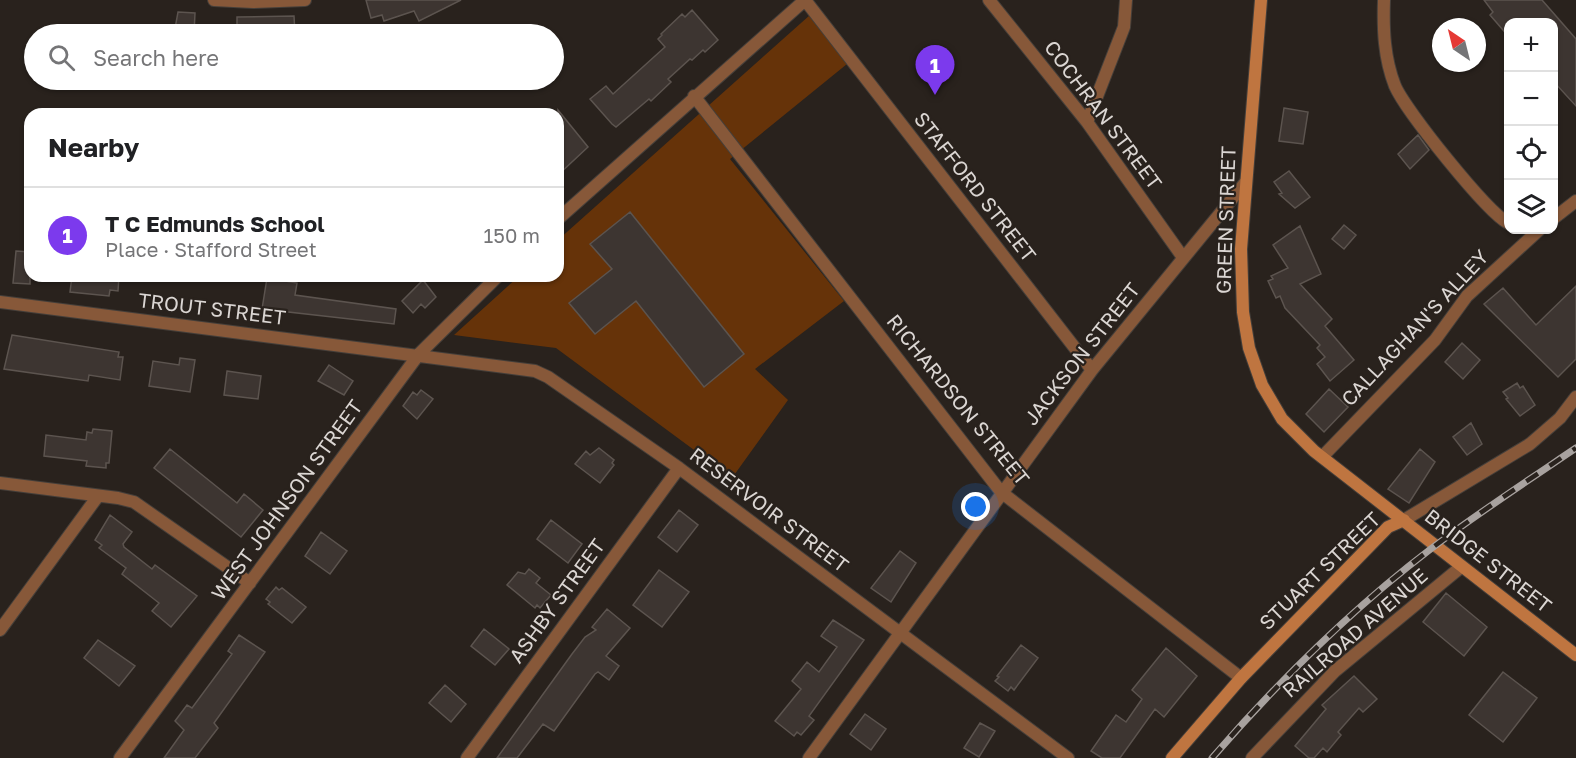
<!DOCTYPE html>
<meta charset="utf-8">
<style>
body{margin:0;font-family:"Golos Text",sans-serif;background:#f2f2f2;color:#202124}
.controls{position:absolute;right:18px;top:18px;display:grid;overflow:hidden;border-radius:12px;box-shadow:0 2px 4px #0004}
.controls button{width:54px;height:54px;display:grid;place-items:center;padding:0;border:0;border-bottom:2px solid #e0e0e0;background:#fff;color:#202124;font:30px sans-serif}
.compass{position:absolute;left:1432px;top:18px;width:54px;height:54px;border-radius:50%;background:#fff;box-shadow:0 2px 4px #0004;rotate:325deg}
.you{position:absolute;left:976px;top:507px;width:21px;height:21px;margin:-15px;border:4px solid #fff;border-radius:50%;background:#1a73e8;box-shadow:0 0 0 9px #1a73e833}
.badge{display:grid;place-items:center;width:39px;height:39px;border-radius:50%;background:#7c3aed;color:#fff;font-size:20px;font-weight:700}
.pin{position:absolute;translate:-50% -50px;filter:drop-shadow(0 2px 3px #0008)}
.pin::after{content:'';position:absolute;top:32px;width:21px;height:18px;background:inherit;clip-path:polygon(0 0,100% 0,50% 100%)}
.list{margin:0;padding:0;list-style:none}
h2{display:flex;justify-content:space-between;align-items:center;height:78px;margin:0;padding:0 24px;font-size:26px}
h2 small{font-size:20px;font-weight:400;color:#757577}
.list li{display:grid;grid-template-columns:39px 1fr auto;gap:18px;align-items:center;box-sizing:border-box;height:96px;padding:0 24px;border-top:2px solid #e0e0e0}
.list b{display:block;font-size:22px;white-space:nowrap}
.list p{margin:0;font-size:20px;white-space:nowrap;color:#757577}
.list em{font-size:20px;font-style:normal;color:#757577}
.icon{flex:none;width:33px;height:33px;fill:none;stroke:currentColor;stroke-width:2;stroke-linecap:round;stroke-linejoin:round}
.map{position:relative;flex:none;width:1576px;height:758px;overflow:hidden}
.search{position:absolute;background:#fff;box-shadow:0 2px 4px #0004;left:24px;top:24px;width:540px;height:66px;display:flex;align-items:center;gap:15px;box-sizing:border-box;padding:0 21px;border-radius:33px;color:#757577;font-size:22px}
.panel{position:absolute;background:#fff;box-shadow:0 2px 4px #0004;left:24px;top:108px;width:540px;height:174px;border-radius:18px}
.map>svg:first-child{display:block}
.green{fill:#663309}
.building{fill:#3d3531;stroke:#5c544f;stroke-width:1.5}
.lines{fill:none;stroke-linecap:round;stroke-linejoin:round}
.street-casing{stroke:#453f3a;stroke-width:14}
.secondary-casing{stroke:#453f3a;stroke-width:14}
.street{stroke:#875839;stroke-width:12}
.secondary{stroke:#bf7540;stroke-width:12}
.rail-casing{stroke:#a8a29f;stroke-width:7}
.rail{stroke:#29221d;stroke-width:4.5;stroke-dasharray:14;stroke-linecap:butt}
.labels{text-anchor:middle;stroke-width:4.5;stroke-linejoin:round;paint-order:stroke}
.street-label{font-size:20px;fill:#dbd6d3;stroke:#29221d}
</style>
<div class="map">
<svg width="1576" height="758" viewBox="0 0 1576 758">
<rect width="100%" height="100%" fill="#29221d"/>
<path class="green" d="M 810,15 L 847,64 L 730,159 L 844,301 L 755,369 L 788,400 L 732,478 L 556,348 L 454,335 L 519,276 L 558,276 L 558,240 Z"/>
<path class="building" d="M 366,0 L 461,0 L 419,21 L 414,11 L 384,21 L 382,15 L 371,18 Z
M 1484,0 L 1542,0 L 1576,39 L 1576,106 L 1554,82 L 1554,22 L 1509,22 L 1509,37 L 1490,15 L 1493,12 Z
M 692,10 L 718,40 L 705,52 L 703,50 L 692,60 L 690,59 L 668,79 L 671,82 L 651,101 L 649,99 L 616,127 L 612,124 L 590,99 L 606,86 L 613,94 L 665,47 L 658,39 L 662,35 L 661,34 L 682,14 L 685,17 Z
M 178,12 L 195,13 L 194,34 L 174,34 Z
M 294,16 L 295,34 L 237,34 L 237,17 Z
M 1284,108 L 1308,112 L 1303,144 L 1279,141 Z
M 558,110 L 588,147 L 558,175 Z
M 1418,135 L 1429,150 L 1410,169 L 1398,154 Z
M 1289,171 L 1310,197 L 1295,208 L 1279,194 L 1282,193 L 1274,182 Z
M 630,212 L 744,354 L 704,387 L 636,301 L 595,334 L 569,303 L 612,269 L 590,244 Z
M 1344,225 L 1356,235 L 1344,249 L 1332,239 Z
M 1300,226 L 1321,274 L 1300,284 L 1332,319 L 1325,326 L 1354,360 L 1330,381 L 1317,364 L 1325,357 L 1317,348 L 1320,345 L 1285,308 L 1280,296 L 1276,298 L 1268,281 L 1273,279 L 1271,276 L 1288,268 L 1273,245 Z
M 16,251 L 30,252 L 30,284 L 13,283 Z
M 72,276 L 119,276 L 118,291 L 110,290 L 109,296 L 70,292 Z
M 267,278 L 297,283 L 295,295 L 396,309 L 394,324 L 262,309 Z
M 423,280 L 436,297 L 425,308 L 421,304 L 413,313 L 402,301 Z
M 1576,286 L 1576,359 L 1558,377 L 1484,304 L 1503,288 L 1536,325 Z
M 12,335 L 119,352 L 118,357 L 123,357 L 120,380 L 89,375 L 88,381 L 4,369 Z
M 1462,343 L 1480,360 L 1463,379 L 1445,362 Z
M 180,358 L 195,360 L 190,392 L 149,386 L 153,361 L 179,365 Z
M 329,365 L 353,381 L 344,395 L 318,381 Z
M 227,371 L 261,376 L 258,399 L 224,395 Z
M 1517,383 L 1520,388 L 1523,386 L 1535,405 L 1520,416 L 1506,399 L 1508,398 L 1503,392 Z
M 1329,389 L 1348,407 L 1324,432 L 1306,414 Z
M 421,390 L 433,399 L 417,419 L 403,406 L 413,392 L 417,395 Z
M 1471,423 L 1482,444 L 1467,455 L 1453,437 Z
M 93,429 L 112,431 L 109,463 L 106,463 L 106,468 L 86,466 L 87,461 L 44,456 L 46,435 L 86,440 L 87,432 L 92,433 Z
M 599,448 L 614,460 L 612,463 L 614,465 L 600,483 L 575,464 L 586,451 L 590,455 Z
M 170,449 L 237,503 L 244,494 L 263,510 L 241,537 L 154,468 Z
M 1420,449 L 1435,462 L 1409,503 L 1388,489 Z
M 679,510 L 698,525 L 677,552 L 658,537 Z
M 110,515 L 132,532 L 123,544 L 124,547 L 152,569 L 155,565 L 197,596 L 171,627 L 152,611 L 159,603 L 122,574 L 126,568 L 99,548 L 102,545 L 95,540 Z
M 551,520 L 582,544 L 568,563 L 537,539 Z
M 321,532 L 347,551 L 330,574 L 305,556 Z
M 900,551 L 916,563 L 891,602 L 871,588 Z
M 529,569 L 540,578 L 536,583 L 551,595 L 540,608 L 537,605 L 535,608 L 507,585 L 518,572 L 525,574 Z
M 659,570 L 689,592 L 662,627 L 633,605 Z
M 276,587 L 279,590 L 282,588 L 306,607 L 292,623 L 268,604 L 270,602 L 266,599 Z
M 1446,593 L 1487,627 L 1464,656 L 1423,622 Z
M 607,609 L 630,628 L 606,656 L 619,666 L 609,680 L 598,672 L 595,674 L 554,731 L 543,724 L 517,758 L 497,758 L 572,654 L 585,637 L 596,630 L 592,627 Z
M 833,620 L 864,640 L 809,716 L 814,720 L 801,735 L 797,732 L 794,736 L 775,721 L 801,689 L 792,681 L 807,662 L 819,672 L 837,647 L 821,636 Z
M 484,629 L 509,649 L 495,665 L 471,646 Z
M 239,635 L 265,652 L 214,723 L 218,728 L 195,758 L 164,758 L 184,730 L 175,721 L 187,705 L 192,708 L 232,654 L 228,651 Z
M 98,640 L 135,666 L 119,686 L 84,658 Z
M 1021,645 L 1038,658 L 1014,690 L 1011,687 L 1008,691 L 995,681 L 999,677 L 997,676 Z
M 1166,648 L 1197,676 L 1164,717 L 1155,709 L 1120,758 L 1102,758 L 1091,751 L 1116,715 L 1126,722 L 1142,699 L 1132,690 Z
M 1503,672 L 1537,698 L 1503,742 L 1469,715 Z
M 1354,676 L 1377,699 L 1363,712 L 1359,708 L 1338,732 L 1341,735 L 1327,752 L 1323,748 L 1314,758 L 1309,758 L 1295,746 L 1326,709 L 1322,705 Z
M 445,685 L 466,704 L 451,722 L 429,703 Z
M 865,714 L 886,729 L 871,750 L 850,734 Z
M 980,723 L 995,731 L 979,757 L 964,748 Z"/>
<g class="lines">
<g class="street-casing">
<path id="street" d="M 214,0 L 253,2 L 305,0
M 805,0 L 1092,370
M 989,0 L 1087,122 L 1182,256
M 1384,0 C 1383,29 1384,58 1395,86 C 1406,111 1486,211 1508,223
M 694,96 L 1001,492 L 1241,678
M 1087,122 L 1124,27 L 1126,0
M 1554,218 L 1576,201
M 558,219 L 805,0
M 0,302 L 535,371 L 548,377 L 679,468 L 1068,758
M 1322,457 L 1435,340 L 1467,296 L 1539,230
M 0,483 L 118,498 L 134,502 L 250,583
M 1404,520 L 1530,444 L 1560,418 L 1576,397
M 0,630 L 98,496
M 120,758 L 419,354 L 498,276
M 467,758 L 679,468
M 809,758 L 1092,370 L 1245,183
M 1252,758 L 1335,671 L 1461,567"/>
</g>
<g class="secondary-casing">
<path id="secondary" d="M 1261,0 L 1241,249 L 1243,312 L 1249,348 L 1262,385 L 1282,419 L 1314,451 L 1576,655
M 1172,758 L 1241,678 L 1388,527 L 1404,520"/>
</g>
<use href="#street" class="street"/>
<use href="#secondary" class="secondary"/>
<g class="rail-casing">
<path id="rail" d="M 1212,758 C 1284,675 1366,595 1455,531 C 1495,502 1536,475 1576,448"/>
</g>
<use href="#rail" class="rail"/>
</g>
<g class="labels">
<g class="street-label">
<text transform="translate(1103 115) rotate(53)" y="7">COCHRAN STREET</text>
<text transform="translate(975 187) rotate(52)" y="7">STAFFORD STREET</text>
<text transform="translate(1226 220) rotate(-88)" y="7">GREEN STREET</text>
<text transform="translate(212 309) rotate(7)" y="7">TROUT STREET</text>
<text transform="translate(1415 328) rotate(-47)" y="7">CALLAGHAN'S ALLEY</text>
<text transform="translate(1082 354) rotate(-52)" y="7">JACKSON STREET</text>
<text transform="translate(958 400) rotate(51)" y="7">RICHARDSON STREET</text>
<text transform="translate(287 500) rotate(-54)" y="7">WEST JOHNSON STREET</text>
<text transform="translate(769 510) rotate(37)" y="7">RESERVOIR STREET</text>
<text transform="translate(1488 561) rotate(38)" y="7">BRIDGE STREET</text>
<text transform="translate(1320 571) rotate(-44)" y="7">STUART STREET</text>
<text transform="translate(557 601) rotate(-54)" y="7">ASHBY STREET</text>
<text transform="translate(1355 633) rotate(-41)" y="7">RAILROAD AVENUE</text>
</g>
</g>
</svg>
<div class="controls">
<button>+</button>
<button>−</button>
<button><svg class="icon" aria-label="locate" viewBox="0 0 24 24"><circle cx="12" cy="12" r="6"/><path d="M12 2v4M12 18v4M2 12h4M18 12h4"/></svg></button>
<button><svg class="icon" aria-label="layers" viewBox="0 0 24 24"><path d="M12 4l9 5-9 5-9-5zM3 14l9 5 9-5"/></svg></button>
</div>
<svg class="compass" viewBox="-18 -18 36 36"><path d="M0-13l5 13h-10z" fill="#e53935"/><path d="M0 13l5-13h-10z" fill="#757577"/></svg>
<div class="you"></div>
<div class="pin badge" style="left:935px;top:95px">1</div>
<div class="search"><svg class="icon" aria-label="search" viewBox="0 0 24 24"><circle cx="10" cy="10" r="6"/><path d="M15 15l6 6"/></svg>Search here</div>
<section class="panel">
<h2>Nearby<small></small></h2>
<ul class="list">
<li><span class="badge">1</span><div><b>T C Edmunds School</b><p>Place · Stafford Street</p></div><em>150 m</em></li>
</ul>
</section>
</div>
